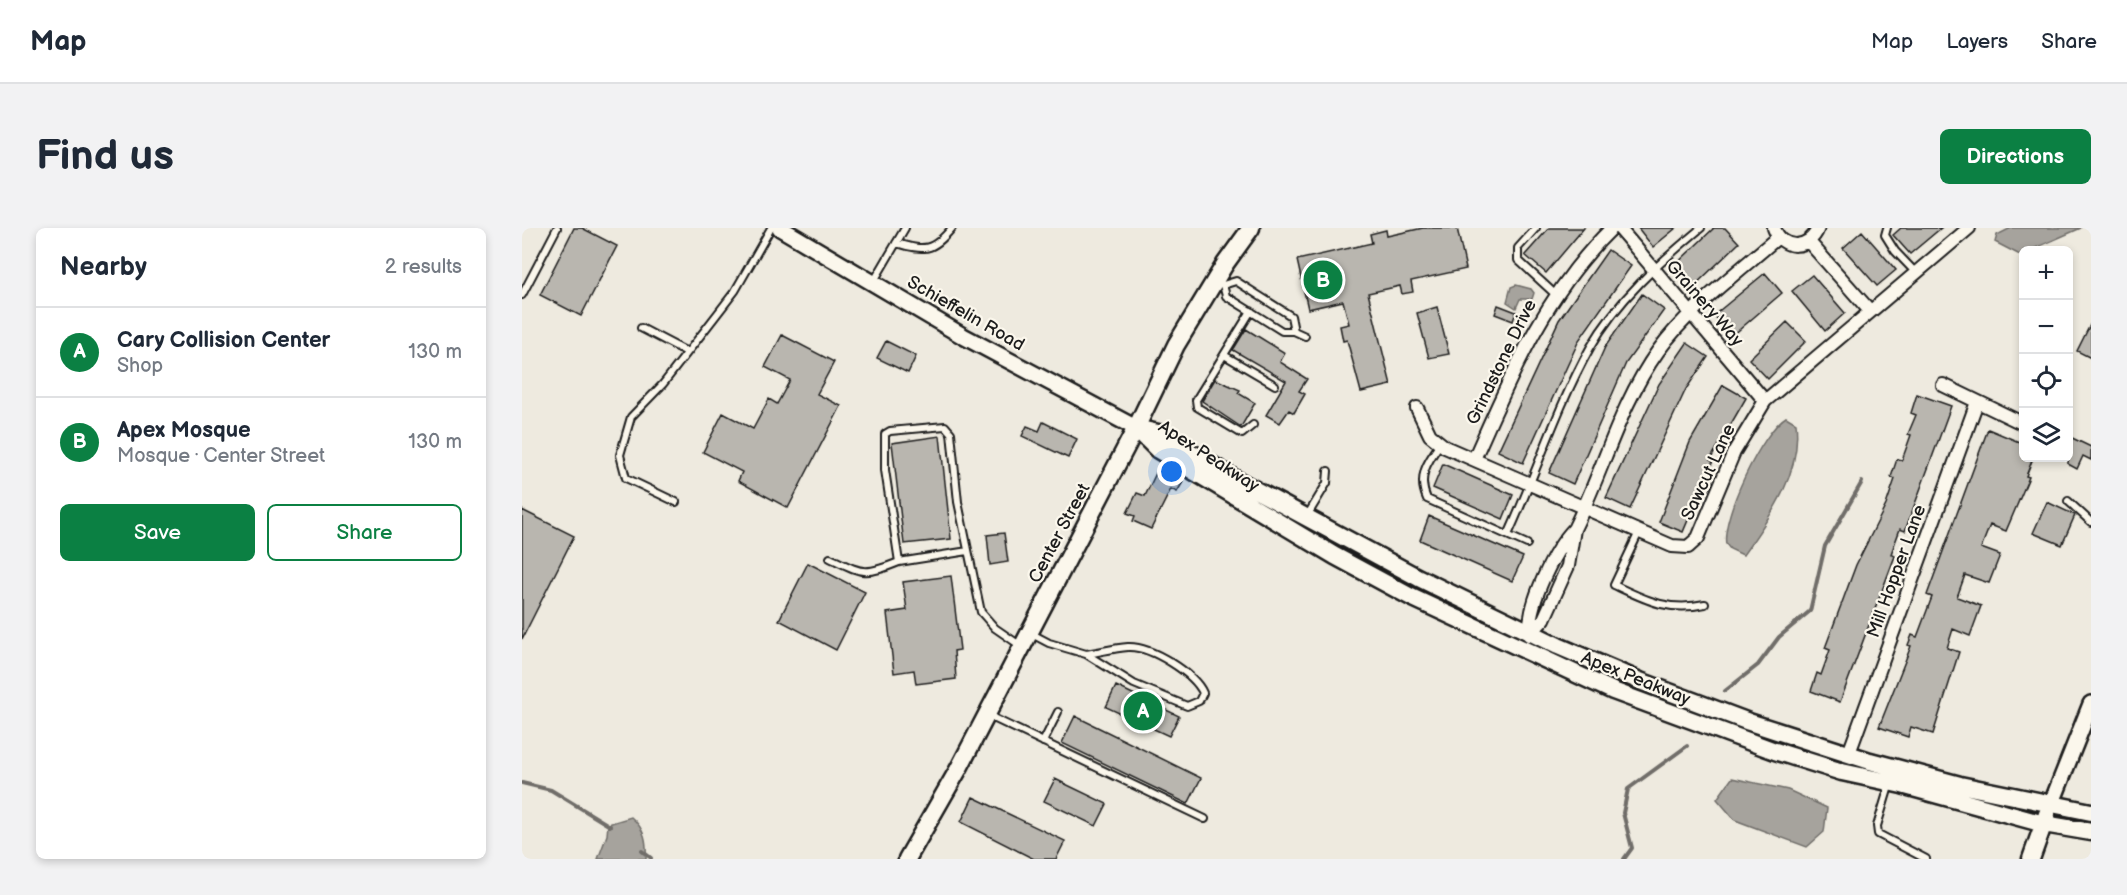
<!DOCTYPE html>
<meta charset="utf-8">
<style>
body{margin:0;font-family:"Balsamiq Sans",sans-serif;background:#f2f2f3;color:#1f2937}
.controls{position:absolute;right:18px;top:18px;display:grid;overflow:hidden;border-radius:9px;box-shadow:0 3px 9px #0003}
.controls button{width:54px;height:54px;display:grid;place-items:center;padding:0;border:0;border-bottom:2px solid #e0e1e3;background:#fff;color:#1f2937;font:30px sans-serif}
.you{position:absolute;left:650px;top:244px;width:21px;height:21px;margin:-15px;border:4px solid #fff;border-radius:50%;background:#1a73e8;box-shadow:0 0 0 9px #1a73e833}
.badge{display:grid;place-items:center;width:39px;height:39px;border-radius:50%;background:#0b8043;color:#fff;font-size:20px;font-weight:700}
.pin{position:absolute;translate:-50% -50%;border:3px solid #fff;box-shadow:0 2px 6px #0006}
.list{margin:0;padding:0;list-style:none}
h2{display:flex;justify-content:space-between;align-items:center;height:78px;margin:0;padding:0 24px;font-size:26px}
h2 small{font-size:20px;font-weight:400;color:#747a83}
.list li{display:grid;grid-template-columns:39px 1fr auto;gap:18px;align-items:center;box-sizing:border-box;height:90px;padding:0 24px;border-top:2px solid #e0e1e3}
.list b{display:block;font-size:22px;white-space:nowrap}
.list p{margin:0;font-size:20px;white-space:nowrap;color:#747a83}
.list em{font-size:20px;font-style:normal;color:#747a83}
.actions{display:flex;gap:12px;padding:18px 24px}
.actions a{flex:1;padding:14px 0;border:2px solid #0b8043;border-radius:9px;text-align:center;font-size:21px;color:#0b8043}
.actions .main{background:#0b8043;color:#fff}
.icon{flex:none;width:33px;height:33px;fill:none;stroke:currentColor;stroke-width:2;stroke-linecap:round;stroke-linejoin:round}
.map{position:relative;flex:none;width:1569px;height:631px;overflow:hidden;border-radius:9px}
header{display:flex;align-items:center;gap:36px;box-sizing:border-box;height:84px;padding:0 30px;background:#fff;border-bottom:2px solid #e0e1e3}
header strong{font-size:28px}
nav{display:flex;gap:33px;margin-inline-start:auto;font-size:21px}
.intro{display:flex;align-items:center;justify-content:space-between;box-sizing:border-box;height:144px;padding:0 36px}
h1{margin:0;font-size:42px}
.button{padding:15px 27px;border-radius:9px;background:#0b8043;color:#fff;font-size:21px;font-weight:700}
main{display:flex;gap:36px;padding:0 36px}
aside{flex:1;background:#fff;border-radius:9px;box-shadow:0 3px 9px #0003}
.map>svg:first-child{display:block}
.water{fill:#a6a39d;stroke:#6f6d69;stroke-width:1.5}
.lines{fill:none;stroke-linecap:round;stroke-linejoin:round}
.stream{stroke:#6f6d69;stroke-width:4}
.building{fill:#b9b6af;stroke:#1c1c1c;stroke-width:1.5}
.service-casing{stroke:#1c1c1c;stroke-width:10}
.minor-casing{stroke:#1c1c1c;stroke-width:16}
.tertiary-casing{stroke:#1c1c1c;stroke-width:20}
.secondary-casing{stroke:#1c1c1c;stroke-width:21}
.service{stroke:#fbf7ec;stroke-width:6}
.minor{stroke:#fbf7ec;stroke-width:12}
.tertiary{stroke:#fbf7ec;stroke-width:15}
.secondary{stroke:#fbf7ec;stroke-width:16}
.labels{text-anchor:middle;stroke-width:4.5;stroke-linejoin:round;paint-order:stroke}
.street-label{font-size:18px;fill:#1c1c1c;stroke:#fbf7ec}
</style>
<header>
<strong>Map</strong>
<nav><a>Map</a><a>Layers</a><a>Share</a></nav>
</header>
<div class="intro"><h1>Find us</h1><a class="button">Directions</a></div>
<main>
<aside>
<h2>Nearby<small>2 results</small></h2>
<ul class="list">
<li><span class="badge">A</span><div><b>Cary Collision Center</b><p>Shop</p></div><em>130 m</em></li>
<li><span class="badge">B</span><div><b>Apex Mosque</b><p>Mosque · Center Street</p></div><em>130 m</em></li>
</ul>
<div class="actions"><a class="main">Save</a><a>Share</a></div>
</aside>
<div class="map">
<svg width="1569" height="631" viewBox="0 0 1569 631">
<rect width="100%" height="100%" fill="#eeeadf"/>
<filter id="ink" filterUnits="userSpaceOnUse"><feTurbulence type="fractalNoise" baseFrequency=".0167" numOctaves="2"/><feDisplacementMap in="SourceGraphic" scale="12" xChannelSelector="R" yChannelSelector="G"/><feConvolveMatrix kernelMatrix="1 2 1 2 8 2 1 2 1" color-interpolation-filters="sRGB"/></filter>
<g filter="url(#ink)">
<path class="water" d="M 1489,0 L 1559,0 L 1509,22 L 1502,22 L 1498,27 L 1473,14 L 1475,7 Z
M 994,57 L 1009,61 L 1012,65 L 1010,71 L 998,71 L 994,80 L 985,74 L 989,59 Z
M 1264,189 L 1274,195 C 1280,245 1249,288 1221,327 L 1208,321 L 1204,316 C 1199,289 1240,204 1264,189 Z
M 1210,550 L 1266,562 L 1305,580 L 1302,604 L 1285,619 L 1213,592 L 1195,571 Z
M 109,589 C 123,601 125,613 124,631 L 76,631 L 85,607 L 86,596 Z"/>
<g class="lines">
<path class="stream" d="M 1203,463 L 1236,437 L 1257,409 L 1288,383 L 1303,318 L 1340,254
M 0,555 L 29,562 L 88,598
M 120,623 L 129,630
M 1102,631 L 1110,620 L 1101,585 L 1106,561 L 1165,518"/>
</g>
<path class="building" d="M 52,0 L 60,0 L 95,18 L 59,88 L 18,67 Z
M 901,0 L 935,0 L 944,41 L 889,53 L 891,64 L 880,66 L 878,58 L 846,65 L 869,157 L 839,164 L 825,112 L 821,113 L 818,98 L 827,96 L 821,73 L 786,81 L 775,32 L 850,15 L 848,6 L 864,2 L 865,8 Z
M 1027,0 L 1062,0 L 1024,45 L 1003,27 Z
M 1116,0 L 1154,0 L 1131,19 Z
M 1192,0 L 1203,0 L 1217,15 L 1170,60 L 1150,40 Z
M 1379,0 L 1419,0 L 1388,26 L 1371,7 Z
M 1340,3 L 1374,42 L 1355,58 L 1321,20 Z
M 1086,22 L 1109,38 L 1057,112 L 1001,235 L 976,223 L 1037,92 Z
M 1243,45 L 1260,65 L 1210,108 L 1192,87 Z
M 1290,47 L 1323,85 L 1303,103 L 1270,63 Z
M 1120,66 L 1142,82 L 1104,135 L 1051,256 L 1027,245 L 1083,119 Z
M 976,77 L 994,84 L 991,93 L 973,86 Z
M 915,79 L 927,126 L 907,130 L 895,85 Z
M 1265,94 L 1284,113 L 1246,151 L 1227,131 Z
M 1569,95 L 1569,130 L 1555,123 Z
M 724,101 L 763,125 L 758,134 L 785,151 L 777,163 L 783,166 L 772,185 L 767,182 L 758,195 L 744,187 L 764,153 L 711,122 Z
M 260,107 L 312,134 L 295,166 L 319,178 L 266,280 L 216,253 L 220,244 L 181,224 L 201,185 L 231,201 L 247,171 L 255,176 L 268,152 L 243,139 Z
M 364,113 L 394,128 L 386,145 L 355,130 Z
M 1165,115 L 1186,129 L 1164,161 L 1108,281 L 1084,270 L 1137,156 Z
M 693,151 L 718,162 L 716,165 L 733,175 L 719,199 L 680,173 Z
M 1201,157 L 1224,170 L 1188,232 L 1191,233 L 1161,304 L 1137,294 L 1168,214 Z
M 1395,166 L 1429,178 L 1383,303 L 1378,301 L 1369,326 L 1373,328 L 1318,474 L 1289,463 L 1295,445 L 1299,447 L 1308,422 L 1303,420 L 1334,337 L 1364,277 L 1373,251 L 1369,249 L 1375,231 L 1380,232 L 1389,207 L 1386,206 L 1394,187 L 1389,185 Z
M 521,194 L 555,211 L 546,230 L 500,208 L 505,198 L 517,203 Z
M 1466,201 L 1502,216 L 1502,230 L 1511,230 L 1504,248 L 1507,249 L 1484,303 L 1468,297 L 1459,320 L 1478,327 L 1467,355 L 1443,347 L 1435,369 L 1459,378 L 1448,408 L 1431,401 L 1425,420 L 1437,424 L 1411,506 L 1389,499 L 1386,509 L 1357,499 L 1389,418 L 1386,417 L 1390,407 L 1395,409 L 1410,369 L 1405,367 Z
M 418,208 L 429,311 L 382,316 L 370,215 Z
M 1546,208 L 1569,219 L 1569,232 L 1561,228 L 1555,241 L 1546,236 Z
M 921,236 L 991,267 L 981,291 L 911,260 Z
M 636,241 L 661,254 L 655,264 L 649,261 L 629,301 L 611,293 L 613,288 L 605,285 L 615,265 L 623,268 Z
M 1525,274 L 1553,287 L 1540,317 L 1511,305 Z
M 0,282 L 52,308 L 0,411 Z
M 907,288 L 1001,329 L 990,353 L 898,312 Z
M 482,305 L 486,334 L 468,337 L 465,307 Z
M 286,335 L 343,364 L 314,422 L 257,392 Z
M 429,348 L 438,422 L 432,423 L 434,451 L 394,456 L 392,442 L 372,445 L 365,385 L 385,382 L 381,354 Z
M 594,458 L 657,488 L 647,508 L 584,479 Z
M 553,488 L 679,550 L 666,576 L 540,515 Z
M 533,551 L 585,576 L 574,598 L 522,573 Z
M 451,569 L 543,613 L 534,631 L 512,631 L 439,594 Z"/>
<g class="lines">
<g class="service-casing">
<path id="service" d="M 1014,0 L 996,20 L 996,32 L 1034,67
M 1365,0 L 1363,7 L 1373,23 L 1394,45
M 374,15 C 403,23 410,24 430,0
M 694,52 L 701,57 L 704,68 L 760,103 L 772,103 L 769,88 L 714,53 L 701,57
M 352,53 L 383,0
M 0,67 L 35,0
M 729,83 L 674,172 L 675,179 L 720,206 L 731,197
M 119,100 L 165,124
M 772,103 L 783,108
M 702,127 L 753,157
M 918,216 C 905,234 895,249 905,271 L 1005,316
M 1546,273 L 1569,294
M 154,274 L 104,250 L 98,227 L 109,189 L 141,156 L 213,63 L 249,0
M 785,288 L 805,255 L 806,243
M 1117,304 L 1092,357 C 1124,372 1146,384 1183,376
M 986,307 C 1014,246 1035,179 1068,120 C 1096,71 1137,35 1179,0
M 446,323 L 377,334 L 363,242 L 363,206 L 368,203 L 423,198 L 429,205 L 436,274 L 459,384 L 473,400 L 499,418
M 308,330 C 342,346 342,348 377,334
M 508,405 L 527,415 L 564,426 L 612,456 L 665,478 L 677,473 L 681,465 C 672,445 629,418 606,419 C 592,420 578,424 564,426
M 467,488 L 683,591
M 521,514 L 536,484
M 1368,555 L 1355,598 L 1356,606 L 1404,631"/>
</g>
<g class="minor-casing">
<path id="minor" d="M 1097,0 L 1243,173
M 1252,0 C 1260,23 1288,22 1296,0
M 1287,14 L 1348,83
M 1421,157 L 1502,196
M 895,180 L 908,207 L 923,219 L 1150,318 L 1166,319 L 1176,310 L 1212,224 L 1243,173 L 1447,0
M 952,231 C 989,148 1023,65 1090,0
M 1008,404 C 1006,375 1032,322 1052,301 C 1081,243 1098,176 1136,123 C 1168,79 1216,44 1256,9
M 1007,407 L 1022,391 L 1046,338 L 1052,301
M 1327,525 L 1455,174"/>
</g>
<g class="tertiary-casing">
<path id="tertiary" d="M 258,0 L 441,108 L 614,200
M 1529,577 L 1569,476"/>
</g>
<g class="secondary-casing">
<path id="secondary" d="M 614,200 L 636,222 L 813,328 L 889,369 L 1091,463 L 1253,523 L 1320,544 L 1380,557 L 1522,596 L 1569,604
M 614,200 L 636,205 L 715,252 L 897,350 L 1036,418 L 1118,453 L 1227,494 L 1348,533 L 1438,557 L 1569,584
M 385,631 L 436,542 L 614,200 L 654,117 L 703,36 L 729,0
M 1509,631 L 1525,586"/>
</g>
<use href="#service" class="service"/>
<use href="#minor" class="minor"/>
<use href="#tertiary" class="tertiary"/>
<use href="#secondary" class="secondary"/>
</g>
</g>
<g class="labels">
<g class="street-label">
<text transform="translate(1183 75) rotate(49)" y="6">Grainery Way</text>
<text transform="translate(444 85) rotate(30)" y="6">Schieffelin Road</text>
<text transform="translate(979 134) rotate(-64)" y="6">Grindstone Drive</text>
<text transform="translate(687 228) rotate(33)" y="6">Apex Peakway</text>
<text transform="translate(1186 244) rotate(-65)" y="6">Sawcut Lane</text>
<text transform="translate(537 305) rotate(-62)" y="6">Center Street</text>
<text transform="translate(1374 343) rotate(-70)" y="6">Mill Hopper Lane</text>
<text transform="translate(1114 450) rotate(22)" y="6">Apex Peakway</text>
</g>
</g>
</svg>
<div class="controls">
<button>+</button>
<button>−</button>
<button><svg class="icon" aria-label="locate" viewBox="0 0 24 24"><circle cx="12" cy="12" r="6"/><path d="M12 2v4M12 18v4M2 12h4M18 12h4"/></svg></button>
<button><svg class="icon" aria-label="layers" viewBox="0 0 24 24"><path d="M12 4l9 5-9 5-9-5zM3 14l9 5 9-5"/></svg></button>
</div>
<div class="you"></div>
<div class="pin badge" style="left:621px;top:483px">A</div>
<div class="pin badge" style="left:801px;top:52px">B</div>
</div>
</main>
